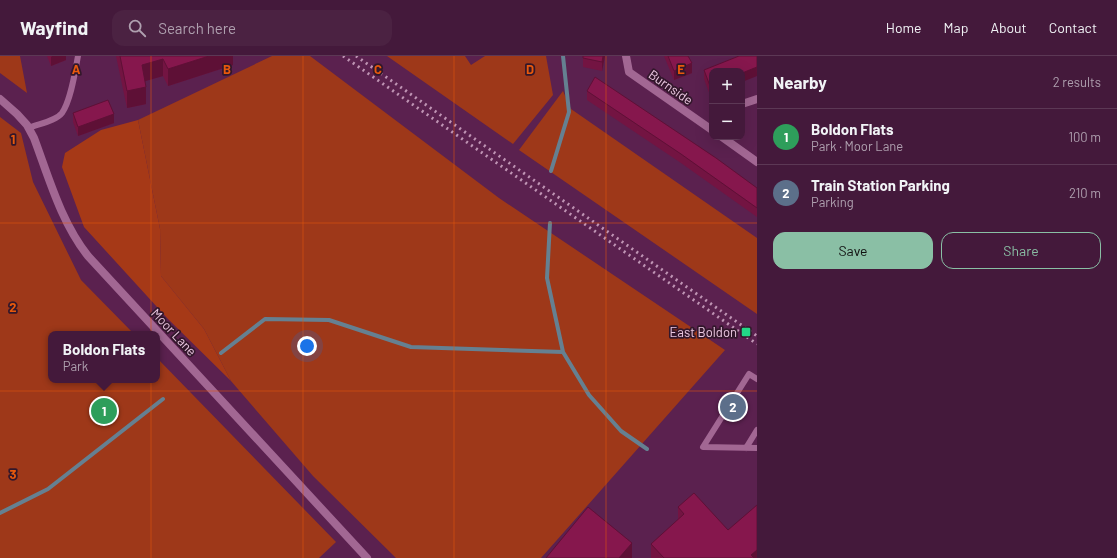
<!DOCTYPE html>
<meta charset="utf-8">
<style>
body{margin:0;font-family:Barlow,sans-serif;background:#4b2242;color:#f1f3f6}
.controls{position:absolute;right:12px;top:12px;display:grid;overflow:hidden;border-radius:8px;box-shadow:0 4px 16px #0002}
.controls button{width:36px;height:36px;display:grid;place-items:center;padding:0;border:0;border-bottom:1px solid #5c3855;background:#44193b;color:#f1f3f6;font:20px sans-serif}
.you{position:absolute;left:307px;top:290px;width:14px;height:14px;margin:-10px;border:3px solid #fff;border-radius:50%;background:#1a73e8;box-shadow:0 0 0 6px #1a73e833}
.badge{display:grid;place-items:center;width:26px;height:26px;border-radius:50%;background:#8abfa5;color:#fff;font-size:13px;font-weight:700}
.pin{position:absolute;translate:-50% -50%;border:2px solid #fff;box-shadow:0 1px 4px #0006}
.popup{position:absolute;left:48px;top:275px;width:112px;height:52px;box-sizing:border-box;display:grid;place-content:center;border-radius:8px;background:#44193b;filter:drop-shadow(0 1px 3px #0005);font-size:13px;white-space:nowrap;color:#afa0af}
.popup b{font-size:15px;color:#f1f3f6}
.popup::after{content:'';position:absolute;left:50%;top:100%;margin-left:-8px;border:8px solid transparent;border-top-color:#44193b}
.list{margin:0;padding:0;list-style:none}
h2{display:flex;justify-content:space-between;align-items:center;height:52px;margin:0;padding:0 16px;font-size:17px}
h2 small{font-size:13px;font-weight:400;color:#afa0af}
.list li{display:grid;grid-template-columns:26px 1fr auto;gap:12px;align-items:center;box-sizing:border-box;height:56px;padding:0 16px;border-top:1px solid #5c3855}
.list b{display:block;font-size:15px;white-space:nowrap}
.list p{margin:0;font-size:13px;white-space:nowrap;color:#afa0af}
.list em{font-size:13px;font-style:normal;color:#afa0af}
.actions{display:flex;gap:8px;padding:12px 16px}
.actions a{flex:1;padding:9px 0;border:1px solid #8abfa5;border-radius:12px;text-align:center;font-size:14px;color:#8abfa5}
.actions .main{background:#8abfa5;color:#111}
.icon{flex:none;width:22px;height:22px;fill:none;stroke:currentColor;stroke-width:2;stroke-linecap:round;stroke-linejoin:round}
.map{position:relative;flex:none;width:757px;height:502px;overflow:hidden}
header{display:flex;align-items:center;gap:24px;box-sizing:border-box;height:56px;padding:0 20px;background:#44193b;border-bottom:1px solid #5c3855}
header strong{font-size:19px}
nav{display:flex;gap:22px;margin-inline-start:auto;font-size:14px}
.search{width:280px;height:36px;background:#4b2242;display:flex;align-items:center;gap:10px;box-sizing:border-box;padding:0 14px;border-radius:12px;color:#afa0af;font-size:15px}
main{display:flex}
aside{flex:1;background:#44193b}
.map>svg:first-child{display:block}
.green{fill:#9e3819}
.forest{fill:#a63917}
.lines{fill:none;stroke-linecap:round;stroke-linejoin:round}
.stream{stroke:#658091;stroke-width:4}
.lane{stroke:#a26793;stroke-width:6}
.street{stroke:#a26793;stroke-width:8}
.rail{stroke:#bf94b4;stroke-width:3;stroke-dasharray:2 4;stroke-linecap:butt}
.wall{fill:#731442}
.shaded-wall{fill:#5e1036}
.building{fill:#86174d;stroke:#5e1036}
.grid{fill:none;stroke:#e8590c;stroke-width:1;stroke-opacity:0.55}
.poi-dot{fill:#22d887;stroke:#32172b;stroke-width:1.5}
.labels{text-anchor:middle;stroke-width:3.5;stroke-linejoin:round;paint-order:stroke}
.street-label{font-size:13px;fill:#ebc7e1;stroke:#32172b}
.poi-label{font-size:13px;fill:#ebc7e1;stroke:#32172b;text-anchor:end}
.grid-label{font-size:13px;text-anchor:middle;font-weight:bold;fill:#e8590c;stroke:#32172b;stroke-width:3.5;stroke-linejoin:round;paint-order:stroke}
</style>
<header>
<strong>Wayfind</strong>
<div class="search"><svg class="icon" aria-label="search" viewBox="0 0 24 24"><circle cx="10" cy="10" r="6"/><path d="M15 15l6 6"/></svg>Search here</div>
<nav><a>Home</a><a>Map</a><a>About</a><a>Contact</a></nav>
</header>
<main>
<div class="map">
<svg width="757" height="502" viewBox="0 0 757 502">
<rect width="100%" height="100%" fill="#5b214f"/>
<path class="green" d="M 0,0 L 20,0 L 27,37 L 0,17 Z
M 272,0 L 310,0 L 499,142 L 725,294 L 541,502 L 396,502 L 313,420 L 231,325 L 204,273 L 161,220 L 160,173 L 138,64 Z
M 387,0 L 465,0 L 471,9 L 485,0 L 546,0 L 553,39 L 513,88 Z
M 563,35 L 571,53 L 757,182 L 757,258 L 519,94 Z
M 0,61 L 21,77 L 33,126 L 81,224 L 134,278 L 51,278 L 51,324 L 157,324 L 157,302 L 336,486 L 319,502 L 0,502 Z"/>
<path class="forest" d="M 138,64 L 160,173 L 161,220 L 204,273 L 231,325 L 168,263 L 84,171 L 62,111 L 65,97 L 101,74 Z"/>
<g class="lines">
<path class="stream" d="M 551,115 L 569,56 L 563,0
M 550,167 L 547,222 L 563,296 L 589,339 L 621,375 L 647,393
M 221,297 L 265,263 L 329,264 L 411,291 L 563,296
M 0,457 L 48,433 L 163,343"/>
<path class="lane" d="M 29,72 C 38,68 56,65 62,57 C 71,44 75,16 78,0
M 757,323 L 749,318 L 703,391 L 757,392
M 746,392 L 757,374"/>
<path class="street" d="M 626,0 L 629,16 L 712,74
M 0,43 L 17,58 L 27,69 L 34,82 C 49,122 61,166 88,200 L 367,502
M 742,48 L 757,43
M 722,81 L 757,106"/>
<path class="rail" d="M 343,0 L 757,288
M 356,0 L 757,280"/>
</g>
<path class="wall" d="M 47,0 L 66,0 L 66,4 L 51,10 Z
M 116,0 L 233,0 L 233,9 L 168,30 L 163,20 L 145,25 L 146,48 L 127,52 Z
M 583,0 L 605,0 L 602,15 L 583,11 Z
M 664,0 L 688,0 L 692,17 L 674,24 Z
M 704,14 L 712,15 L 712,38 L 710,39 L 704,23 Z
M 587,35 L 757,132 L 757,161 L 681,107 L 587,44 Z
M 73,57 L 114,67 L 78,80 L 73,66 Z
M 678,451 L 728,474 L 757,502 L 651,502 L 651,488 L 678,464 Z"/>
<path class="shaded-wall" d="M 52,0 L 66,0 L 66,4 L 51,10 L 51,1 Z
M 209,0 L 233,0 L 233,9 L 168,30 L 168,13 Z
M 603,0 L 605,0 L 602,15 L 602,6 Z
M 163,3 L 163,20 L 142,26 L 142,9 Z
M 692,7 L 692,17 L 674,24 L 674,15 Z
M 757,11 L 757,20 L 742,26 L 742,17 Z
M 712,29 L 712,38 L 710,39 L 710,30 Z
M 146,31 L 146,48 L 127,52 L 127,35 Z
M 114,58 L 114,67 L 78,80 L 78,71 Z
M 632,487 L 632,502 L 619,502 Z
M 757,494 L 757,502 L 751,502 L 751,499 Z"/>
<path class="building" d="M 120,0 L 209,0 L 168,13 L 163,3 L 142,9 L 146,31 L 127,35 Z
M 583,0 L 603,0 L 602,6 L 583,2 Z
M 668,0 L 688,0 L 692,7 L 674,15 Z
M 739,0 L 757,0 L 757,11 L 742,17 L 742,15 L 712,15 L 712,29 L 710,30 L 704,14 Z
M 595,21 L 716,102 L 757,132 L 757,152 L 681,98 L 587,35 Z
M 108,44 L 114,58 L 78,71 L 73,57 Z
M 694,437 L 728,474 L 757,449 L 757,494 L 751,499 L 754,502 L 664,502 L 651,488 L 684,458 L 678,451 Z
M 588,451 L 632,487 L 619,502 L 546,502 Z"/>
<path class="grid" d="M 151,0 L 151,502M 303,0 L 303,502M 454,0 L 454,502M 606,0 L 606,502M 0,167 L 757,167M 0,335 L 757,335"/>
<rect class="poi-dot" x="741" y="271" width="10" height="10" rx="2"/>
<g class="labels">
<g class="street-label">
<text transform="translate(671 31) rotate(35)" y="5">Burnside</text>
<text transform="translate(174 276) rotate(47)" y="5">Moor Lane</text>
</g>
<g class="poi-label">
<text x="737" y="281">East Boldon</text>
</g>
</g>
<g class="grid-label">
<text x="76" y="18">A</text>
<text x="227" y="18">B</text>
<text x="378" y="18">C</text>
<text x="530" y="18">D</text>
<text x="681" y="18">E</text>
<text x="13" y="88">1</text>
<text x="13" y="256">2</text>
<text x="13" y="423">3</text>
</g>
</svg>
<div class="controls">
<button>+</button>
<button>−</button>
</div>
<div class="you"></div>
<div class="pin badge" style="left:104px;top:355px;background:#2e9e5b">1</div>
<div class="popup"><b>Boldon Flats</b>Park</div>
<div class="pin badge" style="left:733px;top:351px;background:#5c6f8a">2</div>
</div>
<aside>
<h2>Nearby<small>2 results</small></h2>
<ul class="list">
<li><span class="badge" style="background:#2e9e5b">1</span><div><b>Boldon Flats</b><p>Park · Moor Lane</p></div><em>100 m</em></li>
<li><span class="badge" style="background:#5c6f8a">2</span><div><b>Train Station Parking</b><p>Parking</p></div><em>210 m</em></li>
</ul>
<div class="actions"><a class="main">Save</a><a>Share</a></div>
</aside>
</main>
